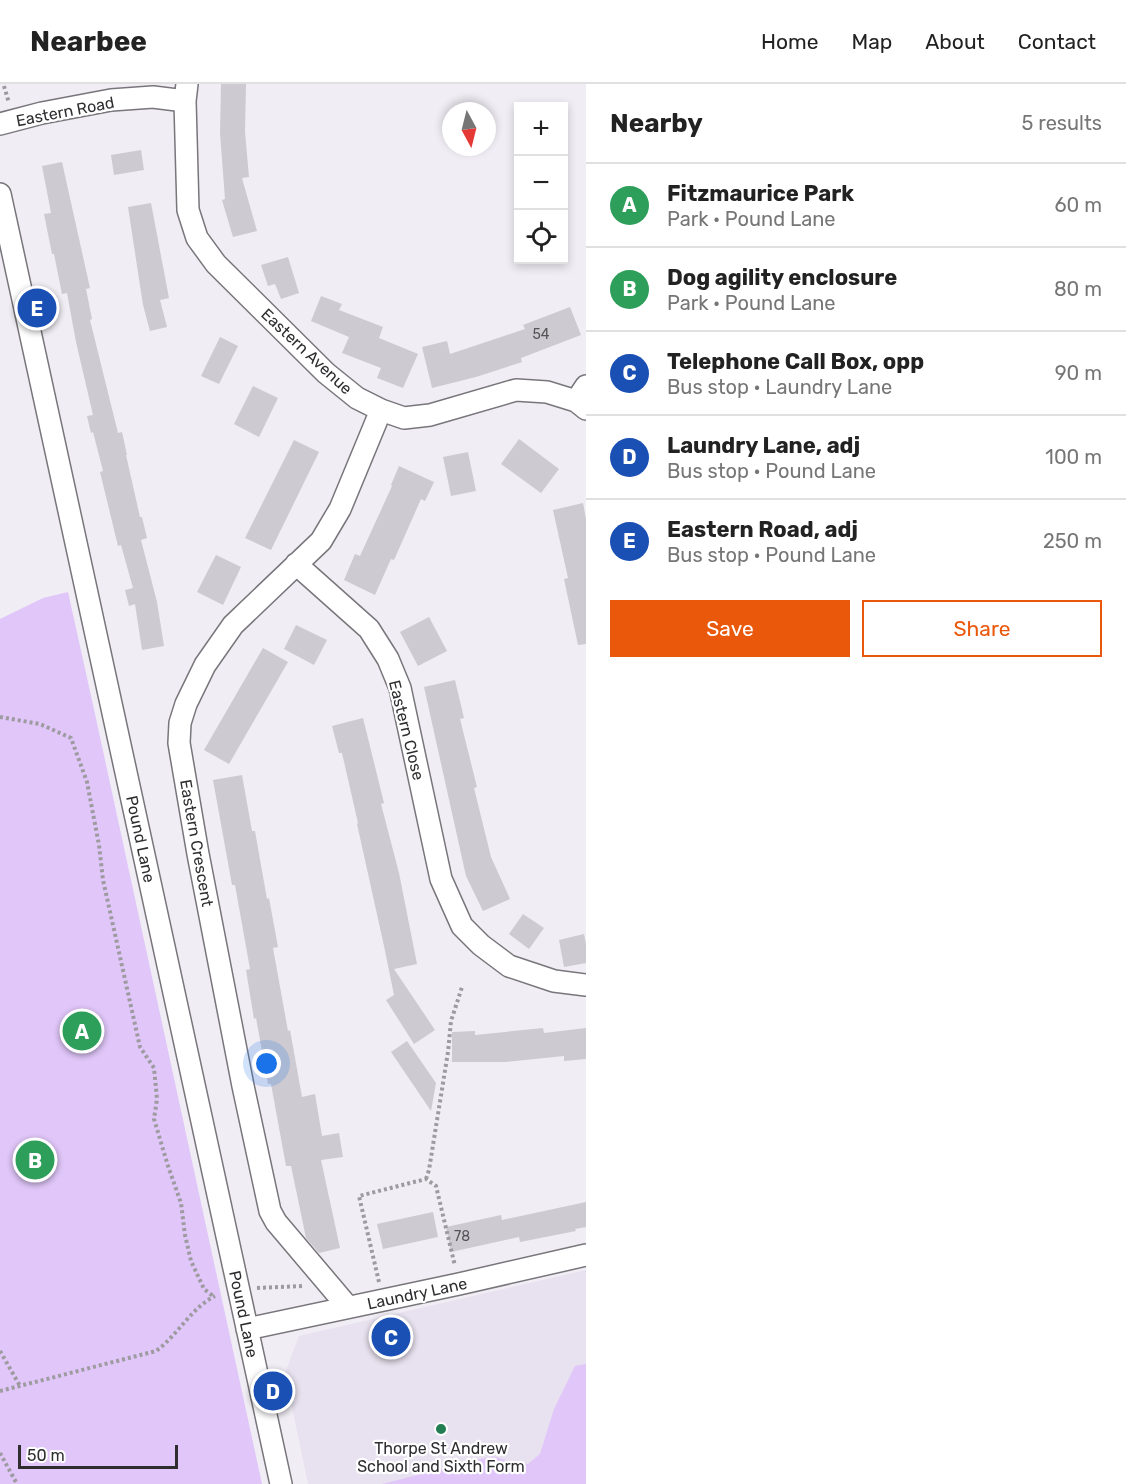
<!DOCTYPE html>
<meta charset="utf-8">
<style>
body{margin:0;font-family:Rubik,sans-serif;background:#f6f6f6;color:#222}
.controls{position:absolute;right:18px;top:18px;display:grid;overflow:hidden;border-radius:0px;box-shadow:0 3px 9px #0003}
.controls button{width:54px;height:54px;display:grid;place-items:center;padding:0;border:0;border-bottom:2px solid #e0e0e0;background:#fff;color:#222;font:30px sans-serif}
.compass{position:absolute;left:442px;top:18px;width:54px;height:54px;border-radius:50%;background:#fff;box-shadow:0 3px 9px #0003;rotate:173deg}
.scale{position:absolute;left:18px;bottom:15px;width:160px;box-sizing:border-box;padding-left:6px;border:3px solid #2e2d30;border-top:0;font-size:16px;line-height:21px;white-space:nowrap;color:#2e2d30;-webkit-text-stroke:4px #fff;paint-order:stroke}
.you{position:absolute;left:267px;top:980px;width:21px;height:21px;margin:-15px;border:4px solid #fff;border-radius:50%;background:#1a73e8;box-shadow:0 0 0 9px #1a73e833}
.badge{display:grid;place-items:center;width:39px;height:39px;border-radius:50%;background:#ea580c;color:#fff;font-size:20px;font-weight:700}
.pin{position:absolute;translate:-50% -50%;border:3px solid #fff;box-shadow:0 2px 6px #0006}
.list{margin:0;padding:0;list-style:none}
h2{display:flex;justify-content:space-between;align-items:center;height:78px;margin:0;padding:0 24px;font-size:26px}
h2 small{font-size:20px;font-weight:400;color:#767676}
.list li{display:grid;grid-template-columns:39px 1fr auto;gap:18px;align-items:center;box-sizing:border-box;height:84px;padding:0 24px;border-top:2px solid #e0e0e0}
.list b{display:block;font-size:22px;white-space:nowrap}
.list p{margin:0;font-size:20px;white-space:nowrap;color:#767676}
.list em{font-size:20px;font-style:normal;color:#767676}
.actions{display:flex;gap:12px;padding:18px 24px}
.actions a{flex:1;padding:14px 0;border:2px solid #ea580c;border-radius:0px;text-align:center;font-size:21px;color:#ea580c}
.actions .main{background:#ea580c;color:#fff}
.icon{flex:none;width:33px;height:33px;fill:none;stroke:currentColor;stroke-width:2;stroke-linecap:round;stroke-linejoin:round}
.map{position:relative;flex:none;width:586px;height:1400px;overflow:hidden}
header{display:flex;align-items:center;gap:36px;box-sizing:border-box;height:84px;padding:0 30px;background:#fff;border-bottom:2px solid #e0e0e0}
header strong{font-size:28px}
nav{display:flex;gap:33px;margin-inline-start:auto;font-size:21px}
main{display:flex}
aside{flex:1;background:#fff}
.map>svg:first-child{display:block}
.built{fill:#e8e1ef}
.green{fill:#e0c6f9}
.building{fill:#cdcad1}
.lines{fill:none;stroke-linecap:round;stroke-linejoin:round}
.minor-casing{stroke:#78757b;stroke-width:24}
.path{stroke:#9d9ba0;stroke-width:4;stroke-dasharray:3 3;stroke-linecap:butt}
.minor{stroke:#fff;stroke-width:21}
.poi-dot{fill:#237d52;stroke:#fff;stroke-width:2}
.labels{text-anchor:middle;stroke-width:4.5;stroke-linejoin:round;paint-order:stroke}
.number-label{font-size:14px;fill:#565458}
.street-label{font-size:16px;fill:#2e2d30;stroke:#fff}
.poi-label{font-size:16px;fill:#2e2d30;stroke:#fff}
</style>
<header>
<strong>Nearbee</strong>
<nav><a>Home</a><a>Map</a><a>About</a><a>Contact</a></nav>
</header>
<main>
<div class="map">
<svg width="586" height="1400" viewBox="0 0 586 1400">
<rect width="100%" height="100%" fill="#f0edf4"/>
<path class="built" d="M 586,1186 L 586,1400 L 308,1400 L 285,1289 L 299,1252 Z"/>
<path class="green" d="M 68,508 L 95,630 L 262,1400 L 0,1400 L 0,535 L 43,514 Z
M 586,1280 L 586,1400 L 382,1400 L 493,1372 L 508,1377 L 528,1380 L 540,1370 L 554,1325 L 575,1282 Z"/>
<path class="building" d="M 221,0 L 246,0 L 245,48 L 249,93 L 242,94 L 257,147 L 233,153 L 222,116 L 225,115 L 220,49 Z
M 141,66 L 144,86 L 114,91 L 111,71 Z
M 62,78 L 90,204 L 86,205 L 92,235 L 90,236 L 118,349 L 122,348 L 127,371 L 126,371 L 140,433 L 142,433 L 147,454 L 141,456 L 157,518 L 164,562 L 142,566 L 135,520 L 129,522 L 125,506 L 133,504 L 121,461 L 118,462 L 100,388 L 103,387 L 93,348 L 91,349 L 87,332 L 93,331 L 76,258 L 67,209 L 62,210 L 54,170 L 52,170 L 44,130 L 51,129 L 42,82 Z
M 151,119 L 169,214 L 160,216 L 167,243 L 150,247 L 143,221 L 128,123 Z
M 288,173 L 299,209 L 281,215 L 275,200 L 268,202 L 261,181 Z
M 321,212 L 342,220 L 339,226 L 383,243 L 379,254 L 418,270 L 403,304 L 377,294 L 381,284 L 342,269 L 349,253 L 311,237 Z
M 570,223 L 581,251 L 521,274 L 522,278 L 476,293 L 432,304 L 422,263 L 447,257 L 450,270 L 525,245 L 523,241 Z
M 220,253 L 238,262 L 219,300 L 201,292 Z
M 253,302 L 278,314 L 259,353 L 234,340 Z
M 519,355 L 559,385 L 541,409 L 501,380 Z
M 294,356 L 319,368 L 271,466 L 245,454 Z
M 468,368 L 476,407 L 451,412 L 443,373 Z
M 399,382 L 434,398 L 425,417 L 421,415 L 394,476 L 391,475 L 375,511 L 344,496 L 355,470 L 360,472 L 392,402 L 391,401 Z
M 583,419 L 586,435 L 586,560 L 578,561 L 564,495 L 568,494 L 553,426 Z
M 216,471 L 241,483 L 223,521 L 197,508 Z
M 429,533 L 447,567 L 418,582 L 400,548 Z
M 296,541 L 327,556 L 314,581 L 284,565 Z
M 263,564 L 288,578 L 229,680 L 204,666 Z
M 455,596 L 464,634 L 460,635 L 477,703 L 474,704 L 491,773 L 510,815 L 483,827 L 466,792 L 424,603 Z
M 363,634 L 384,719 L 381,720 L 399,789 L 417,880 L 394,885 L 435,946 L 414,960 L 386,916 L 394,911 L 384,862 L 357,740 L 358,739 L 342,669 L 339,669 L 332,642 Z
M 242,691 L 252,747 L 255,747 L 267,815 L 269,814 L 278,863 L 273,864 L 288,947 L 290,946 L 302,1013 L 315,1010 L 322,1052 L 339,1049 L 343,1073 L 321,1076 L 340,1164 L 319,1169 L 306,1154 L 291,1082 L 286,1082 L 271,1000 L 268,1000 L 256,934 L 254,935 L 246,886 L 250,885 L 235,801 L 232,801 L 213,696 Z
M 523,830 L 544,844 L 529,865 L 509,850 Z
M 584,850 L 586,860 L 586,879 L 564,883 L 559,856 Z
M 543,944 L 544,949 L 586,944 L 586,975 L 564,977 L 564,972 L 505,978 L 452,978 L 452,948 L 475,947 L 475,951 Z
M 407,957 L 436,999 L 431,1027 L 391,968 Z
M 586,1118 L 586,1143 L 575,1145 L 576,1147 L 520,1158 L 519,1153 L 451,1168 L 446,1143 L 501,1131 L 502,1136 Z
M 433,1128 L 438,1153 L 383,1165 L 377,1140 Z"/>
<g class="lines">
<g class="minor-casing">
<path id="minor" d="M 185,17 L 188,126 L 197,154 L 216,180 L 326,289 L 357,314 L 381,326 L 404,334 L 430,331 L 516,306 L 547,308 L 576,317 L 586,325
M 0,40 L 42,29 L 111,16 L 153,13 L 185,17 L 187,0
M 0,110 L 281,1400
M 576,317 L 586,302
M 296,480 L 369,545 L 388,575 L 400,604 L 441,795 L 462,842 L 481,861 L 509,882 L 554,897 L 586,901
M 348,1223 L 276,1138 L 270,1127 L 243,1002 L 198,770 L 179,659 L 180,639 L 186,620 L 205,581 L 233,541 L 321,457 L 340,425 L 381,326
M 247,1245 L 459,1200 L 586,1171"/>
</g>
<path class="path" d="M 4,2 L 9,19
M 0,633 L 40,640 L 71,654 L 87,698 L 99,761 L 103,796 L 140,963 L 154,984 L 157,1015 L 154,1035 L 168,1082 L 181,1119 L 185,1151 L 191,1177 L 204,1205 L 213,1212
M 426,1095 L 429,1086 L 448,968 L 451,937 L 462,903
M 379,1198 L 359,1112 L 426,1095 L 436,1102 L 455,1182
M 257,1204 L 304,1202
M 0,1267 L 20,1302
M 0,1307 L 156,1267 C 178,1251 191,1224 215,1212
M 0,1369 L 17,1400"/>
<use href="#minor" class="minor"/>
</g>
<circle class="poi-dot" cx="441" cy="1345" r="6"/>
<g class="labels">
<g class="number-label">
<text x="541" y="255">54</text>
<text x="462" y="1157">78</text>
</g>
<g class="street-label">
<text transform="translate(65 27) rotate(-11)" y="6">Eastern Road</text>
<text transform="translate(307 267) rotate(43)" y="6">Eastern Avenue</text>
<text transform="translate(407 646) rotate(76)" y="6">Eastern Close</text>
<text transform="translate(141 755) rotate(78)" y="6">Pound Lane</text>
<text transform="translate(197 759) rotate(80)" y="6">Eastern Crescent</text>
<text transform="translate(417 1209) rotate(-12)" y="6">Laundry Lane</text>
<text transform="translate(244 1230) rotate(78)" y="6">Pound Lane</text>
</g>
<g class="poi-label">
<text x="441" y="1370">Thorpe St Andrew<tspan x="441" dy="18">School and Sixth Form</tspan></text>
</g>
</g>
</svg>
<div class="controls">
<button>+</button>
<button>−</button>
<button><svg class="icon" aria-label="locate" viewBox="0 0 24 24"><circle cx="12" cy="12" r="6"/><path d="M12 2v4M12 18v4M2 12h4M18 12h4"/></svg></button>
</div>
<svg class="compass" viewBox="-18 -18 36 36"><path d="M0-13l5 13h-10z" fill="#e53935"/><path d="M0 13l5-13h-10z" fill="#767676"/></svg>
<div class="scale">50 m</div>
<div class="you"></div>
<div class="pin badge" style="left:82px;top:947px;background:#2e9e5b">A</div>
<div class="pin badge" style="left:35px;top:1076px;background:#2e9e5b">B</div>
<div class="pin badge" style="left:391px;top:1253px;background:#1a4fb4">C</div>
<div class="pin badge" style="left:273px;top:1307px;background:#1a4fb4">D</div>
<div class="pin badge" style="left:37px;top:224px;background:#1a4fb4">E</div>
</div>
<aside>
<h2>Nearby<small>5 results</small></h2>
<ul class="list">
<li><span class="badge" style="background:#2e9e5b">A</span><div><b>Fitzmaurice Park</b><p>Park · Pound Lane</p></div><em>60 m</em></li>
<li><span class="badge" style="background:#2e9e5b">B</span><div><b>Dog agility enclosure</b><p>Park · Pound Lane</p></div><em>80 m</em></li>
<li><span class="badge" style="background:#1a4fb4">C</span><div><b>Telephone Call Box, opp</b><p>Bus stop · Laundry Lane</p></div><em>90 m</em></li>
<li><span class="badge" style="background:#1a4fb4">D</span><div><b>Laundry Lane, adj</b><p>Bus stop · Pound Lane</p></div><em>100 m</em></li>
<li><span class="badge" style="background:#1a4fb4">E</span><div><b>Eastern Road, adj</b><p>Bus stop · Pound Lane</p></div><em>250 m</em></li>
</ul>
<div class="actions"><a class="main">Save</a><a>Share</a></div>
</aside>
</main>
